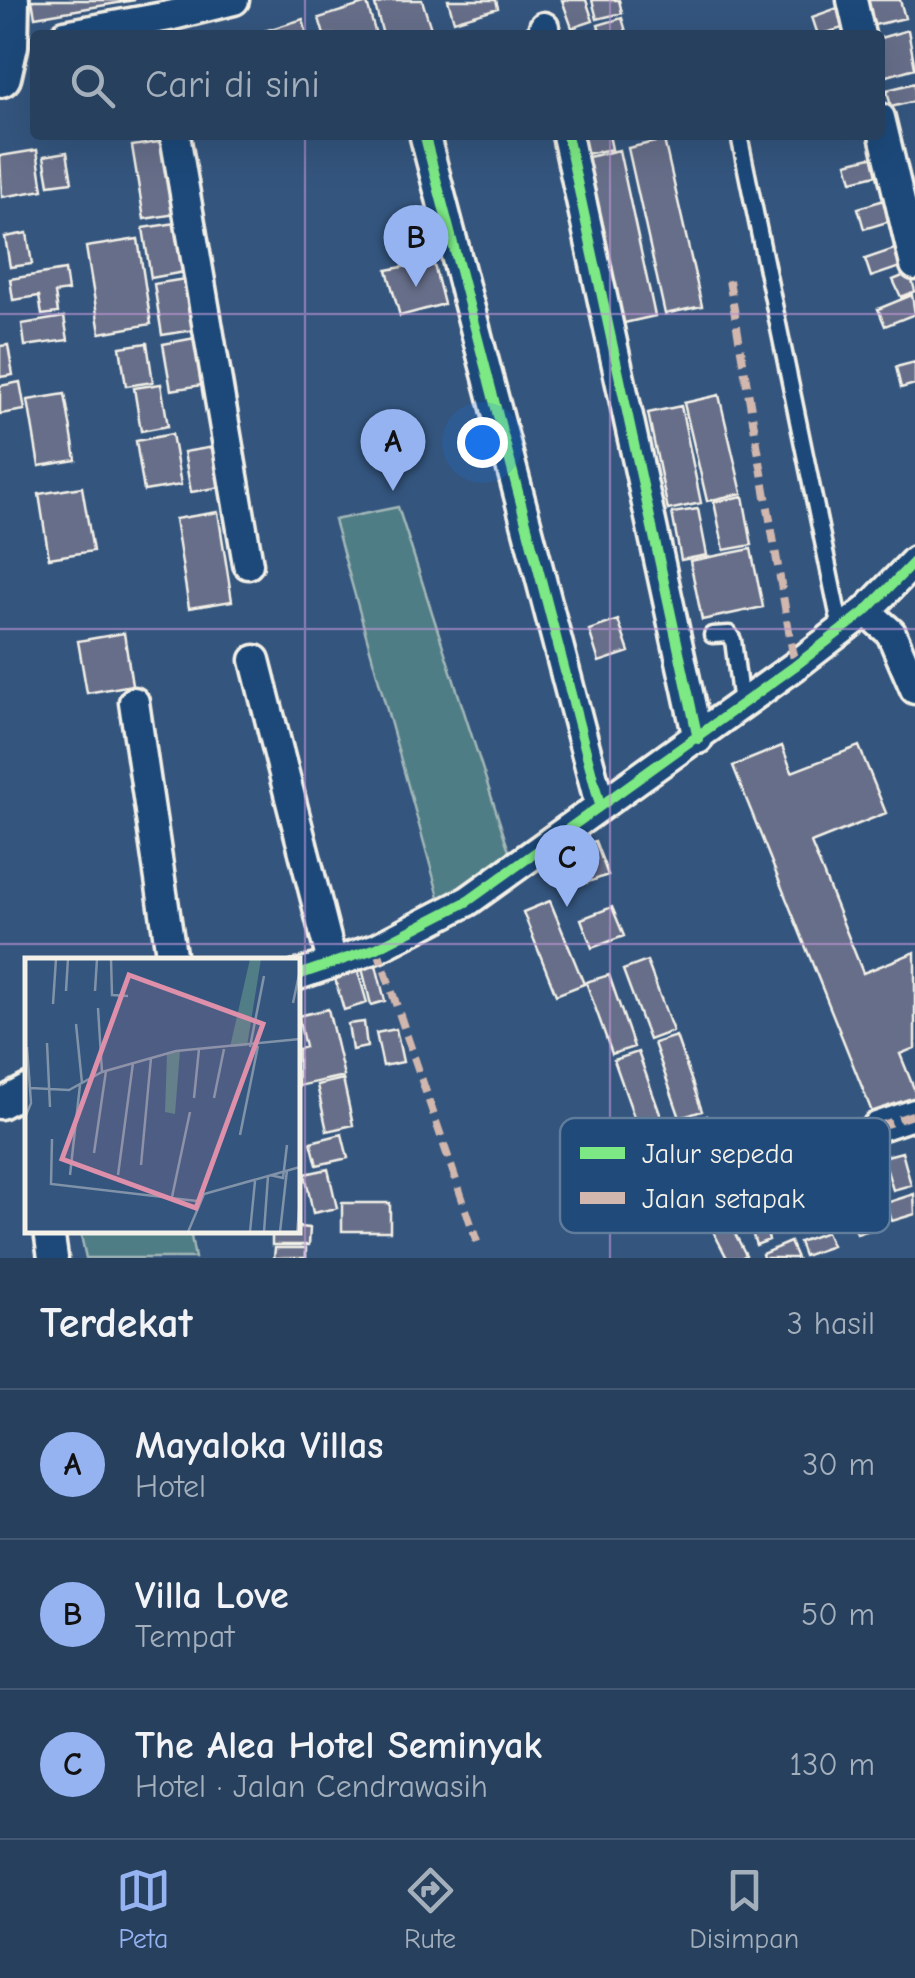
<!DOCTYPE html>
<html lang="id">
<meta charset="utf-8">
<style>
body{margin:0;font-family:"Comic Neue",sans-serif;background:#2f4764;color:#f1f3f6}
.you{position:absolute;left:482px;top:442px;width:35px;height:35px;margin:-25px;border:8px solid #fff;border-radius:50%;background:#1a73e8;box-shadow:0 0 0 15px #1a73e833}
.badge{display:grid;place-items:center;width:65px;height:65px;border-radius:50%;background:#95b2f1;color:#111;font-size:32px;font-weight:700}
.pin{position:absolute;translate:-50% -82px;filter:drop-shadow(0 2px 5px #0008)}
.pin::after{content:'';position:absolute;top:52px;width:35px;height:30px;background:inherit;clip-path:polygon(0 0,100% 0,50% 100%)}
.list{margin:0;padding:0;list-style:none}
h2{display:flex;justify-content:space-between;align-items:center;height:130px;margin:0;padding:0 40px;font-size:42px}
h2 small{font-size:32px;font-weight:400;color:#a4afbc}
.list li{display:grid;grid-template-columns:65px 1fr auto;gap:30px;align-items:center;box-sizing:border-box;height:150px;padding:0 40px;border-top:2px solid #435973}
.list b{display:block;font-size:38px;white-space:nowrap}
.list p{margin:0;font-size:32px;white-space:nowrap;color:#a4afbc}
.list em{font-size:32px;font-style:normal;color:#a4afbc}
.icon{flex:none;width:55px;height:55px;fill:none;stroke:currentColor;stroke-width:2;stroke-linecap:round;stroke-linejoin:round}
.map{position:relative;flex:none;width:915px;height:1258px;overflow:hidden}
.search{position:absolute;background:#27405e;box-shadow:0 10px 40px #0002;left:30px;right:30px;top:30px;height:110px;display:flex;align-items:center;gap:25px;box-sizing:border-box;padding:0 35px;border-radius:10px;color:#a4afbc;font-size:38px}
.sheet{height:580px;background:#27405e}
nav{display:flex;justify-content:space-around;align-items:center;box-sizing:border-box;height:140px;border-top:2px solid #435973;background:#27405e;font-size:28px;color:#a4afbc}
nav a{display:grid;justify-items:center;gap:5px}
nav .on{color:#95b2f1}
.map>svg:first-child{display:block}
.green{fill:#507d86;stroke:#a2b7b7;stroke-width:2.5}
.building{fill:#666e89;stroke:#f4f1e8;stroke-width:2.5}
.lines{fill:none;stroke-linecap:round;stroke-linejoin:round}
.lane-casing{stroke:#f4f1e8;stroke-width:21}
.street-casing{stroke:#f4f1e8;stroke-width:35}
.secondary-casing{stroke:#f4f1e8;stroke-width:48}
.lane{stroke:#1f4a7a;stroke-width:14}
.street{stroke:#1f4a7a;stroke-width:28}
.secondary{stroke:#1f4a7a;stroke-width:40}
.quiet{stroke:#d1b7ad;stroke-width:8;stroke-dasharray:15 8;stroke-linecap:butt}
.cycleway-casing{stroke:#1f4a7a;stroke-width:16}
.cycleway{stroke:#7ce984;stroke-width:10}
.grid{fill:none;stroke:#be98d6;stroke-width:2.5;stroke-opacity:0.55}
.inset-road{fill:none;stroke:#8193a8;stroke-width:2.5}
.view{fill:#de8fa9;fill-opacity:0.15;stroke:#de8fa9;stroke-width:5}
.inset-edge{fill:none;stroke:#f4f1e8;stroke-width:5}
.key{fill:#1f4a7a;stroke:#5f7c9b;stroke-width:2.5}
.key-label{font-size:28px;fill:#f4f1e8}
</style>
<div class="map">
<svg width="915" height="1258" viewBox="0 0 915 1258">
<rect width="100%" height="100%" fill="#34557e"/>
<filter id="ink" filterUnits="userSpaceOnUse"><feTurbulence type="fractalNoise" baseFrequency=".01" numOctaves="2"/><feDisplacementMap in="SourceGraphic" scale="20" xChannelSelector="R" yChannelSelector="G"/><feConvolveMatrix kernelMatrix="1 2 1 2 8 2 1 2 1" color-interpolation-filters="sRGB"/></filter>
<g filter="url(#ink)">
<path class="green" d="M 398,507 L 518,879 L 443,911 L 334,520 Z
M 80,1231 L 190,1231 L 195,1258 L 86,1258 Z"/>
<path class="building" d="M 32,0 L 135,0 L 35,17 Z
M 391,0 L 422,0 L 432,32 L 383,35 L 375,5 Z
M 448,0 L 496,0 L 498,8 L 454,21 Z
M 562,0 L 586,0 L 593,21 L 572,28 Z
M 592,0 L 619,0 L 622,13 L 597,19 Z
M 859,0 L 900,0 L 905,18 L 866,27 Z
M 367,3 L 376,35 L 324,35 L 319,18 Z
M 843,6 L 850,26 L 818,35 L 812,17 Z
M 622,18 L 627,35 L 601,35 L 598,25 Z
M 303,19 L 307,35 L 262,35 L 261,32 Z
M 908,30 L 915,68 L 880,78 L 880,38 Z
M 915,83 L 915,101 L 891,107 L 887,90 Z
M 577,135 L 609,135 L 612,149 L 580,155 Z
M 664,140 L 702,306 L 665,314 L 628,148 Z
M 165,141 L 176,214 L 144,219 L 132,146 Z
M 37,150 L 43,190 L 2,197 L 0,156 Z
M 619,150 L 655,316 L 620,324 L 584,158 Z
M 67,152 L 72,182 L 49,185 L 44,156 Z
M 879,155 L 884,173 L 852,181 L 847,163 Z
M 887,199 L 894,220 L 864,229 L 858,208 Z
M 176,223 L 184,272 L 151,278 L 143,228 Z
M 27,233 L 32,264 L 10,267 L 5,237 Z
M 138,239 L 151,324 L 100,333 L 86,247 Z
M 900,247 L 906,265 L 871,277 L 865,259 Z
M 433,261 L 444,304 L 400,316 L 387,270 Z
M 65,270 L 68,291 L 55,293 L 58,313 L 42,315 L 39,296 L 13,300 L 10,279 Z
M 910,273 L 915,291 L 901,297 L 893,280 Z
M 185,279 L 194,330 L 162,335 L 154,284 Z
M 912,295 L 915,314 L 885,326 L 878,309 Z
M 64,317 L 68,340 L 25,346 L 22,324 Z
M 195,338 L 202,385 L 171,390 L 163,344 Z
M 147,343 L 153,382 L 126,386 L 120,347 Z
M 8,345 L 13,375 L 0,377 L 0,346 Z
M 915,362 L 915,384 L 901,388 L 896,367 Z
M 20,382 L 25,410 L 0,414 L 0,386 Z
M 161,384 L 168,426 L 141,431 L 134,388 Z
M 65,394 L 76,460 L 39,466 L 28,400 Z
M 719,395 L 742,493 L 707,501 L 684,403 Z
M 681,406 L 701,503 L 668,510 L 648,413 Z
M 172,434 L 181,485 L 144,491 L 136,441 Z
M 214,447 L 221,487 L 191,492 L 184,452 Z
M 82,487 L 93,551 L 49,558 L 39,494 Z
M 743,496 L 752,545 L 724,550 L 714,502 Z
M 698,509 L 707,555 L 681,560 L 672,513 Z
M 218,512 L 232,601 L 189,608 L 175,519 Z
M 751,549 L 763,607 L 702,620 L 690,561 Z
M 618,620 L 629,652 L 599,662 L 589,630 Z
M 124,633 L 132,685 L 87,693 L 78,641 Z
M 782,746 L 792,772 L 859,746 L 886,813 L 811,843 L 863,973 L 915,952 L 915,1048 L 900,1054 L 915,1091 L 915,1107 L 876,1122 L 733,766 Z
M 595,841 L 608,875 L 583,884 L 571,849 Z
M 550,901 L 584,984 L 556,995 L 523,912 Z
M 612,907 L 624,936 L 592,948 L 581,919 Z
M 375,961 L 385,1001 L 371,1005 L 361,964 Z
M 647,961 L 673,1031 L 649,1040 L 623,970 Z
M 357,968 L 367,1003 L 344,1010 L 334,975 Z
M 609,975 L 634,1047 L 612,1054 L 586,982 Z
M 328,1009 L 344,1076 L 298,1086 L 298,1049 L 305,1047 L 298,1016 Z
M 364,1022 L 367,1047 L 352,1050 L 348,1024 Z
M 396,1029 L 403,1062 L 383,1066 L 376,1033 Z
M 676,1036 L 702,1111 L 680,1118 L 654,1043 Z
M 638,1052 L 664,1125 L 640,1134 L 614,1060 Z
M 343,1079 L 353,1125 L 327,1131 L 317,1085 Z
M 707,1116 L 734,1185 L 710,1194 L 683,1126 Z
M 342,1134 L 348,1158 L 317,1165 L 311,1142 Z
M 902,1152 L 911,1185 L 893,1190 L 883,1157 Z
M 328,1169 L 337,1208 L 313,1213 L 305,1174 Z
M 914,1194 L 915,1214 L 892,1221 L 886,1203 Z
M 342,1203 L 390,1203 L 390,1231 L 342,1231 Z
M 877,1207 L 883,1226 L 857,1234 L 851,1216 Z
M 761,1212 L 769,1240 L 756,1245 L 747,1216 Z
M 729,1222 L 746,1255 L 741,1258 L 727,1258 L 713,1231 Z
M 298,1227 L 310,1228 L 309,1245 L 272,1245 L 272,1230 L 298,1230 Z
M 826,1232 L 832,1246 L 804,1256 L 799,1242 Z
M 790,1242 L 797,1258 L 763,1258 L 762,1254 Z
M 275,1248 L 306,1248 L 306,1258 L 274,1258 Z"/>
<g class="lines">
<g class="lane-casing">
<path id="lane" d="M 739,135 L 841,629
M 712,635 L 729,634 L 733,640 L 741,704"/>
</g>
<g class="street-casing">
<path id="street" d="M 852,0 L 860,35
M 544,27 L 545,35
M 65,35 L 169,16 L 234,0
M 880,118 L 915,265
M 175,135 L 248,564
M 567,135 L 698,739
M 425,137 L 600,805
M 866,611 L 891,633 L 915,689
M 255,660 L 332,962
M 134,702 L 172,961
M 298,975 L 377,948 L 468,901 L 795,666 L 866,611 L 915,561
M 0,1104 L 28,1089
M 877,1127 L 915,1114
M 49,1230 L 53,1258"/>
</g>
<g class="secondary-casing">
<path id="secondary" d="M 0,76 L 7,45 L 8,0"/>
</g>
<use href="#lane" class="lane"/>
<use href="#street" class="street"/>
<use href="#secondary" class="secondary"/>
<path class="quiet" d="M 729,280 L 795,666
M 377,948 L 477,1242
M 877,1127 L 915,1114"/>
<g class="cycleway-casing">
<path id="cycleway" d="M 567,135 L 698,739
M 425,137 L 600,805
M 298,975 L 377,948 L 468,901 L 795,666 L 866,611 L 915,561"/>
</g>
<use href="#cycleway" class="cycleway"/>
</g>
</g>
<path class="grid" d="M 305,0 L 305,35M 610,0 L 610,35M 305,135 L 305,1258M 610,135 L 610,1258M 0,314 L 915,314M 0,629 L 915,629M 0,944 L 915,944"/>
<g transform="translate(25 958)">
<rect width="275" height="275" fill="#34557e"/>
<path d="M 225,1 L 236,1 L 222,88 L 205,89 ZM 155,93 L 150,156 L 140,154 L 142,94 Z" fill="#507d86"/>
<path class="inset-road" d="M 86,1 L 87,37 L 103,38M 41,33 L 43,1M 70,33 L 72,1M 268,45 L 275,12M 28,46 L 31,1M 73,50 L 77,114M 51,66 L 57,125M 22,85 L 25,149M 225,89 L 239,18M 5,130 L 44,132 L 77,114 L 151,93 L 275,81M 169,140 L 174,91M 189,140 L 199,91M 0,160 L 6,145 L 2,89M 215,177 L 233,88M 27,181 L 26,226 L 172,243M 69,195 L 81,113M 116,207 L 126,100M 45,217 L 55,127M 93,217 L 108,105M 245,217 L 258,220 L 262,187M 147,239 L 165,154M 163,274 L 179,236 L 275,209M 225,274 L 230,223M 239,274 L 243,218M 255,274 L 262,212M 272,274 L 275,242"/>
<path class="view" d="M 104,17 L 238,66 L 171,250 L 37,201 Z"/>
<rect width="275" height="275" class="inset-edge"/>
</g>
<rect x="560" y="1118" width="330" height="115" rx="15" class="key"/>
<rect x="580" y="1147" width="45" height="12" fill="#7ce984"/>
<rect x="580" y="1192" width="45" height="12" fill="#d1b7ad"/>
<g class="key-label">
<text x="642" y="1163">Jalur sepeda</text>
<text x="642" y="1208">Jalan setapak</text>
</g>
</svg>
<div class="you"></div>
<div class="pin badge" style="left:393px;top:491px">A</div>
<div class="pin badge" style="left:416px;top:287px">B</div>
<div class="pin badge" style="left:567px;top:907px">C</div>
<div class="search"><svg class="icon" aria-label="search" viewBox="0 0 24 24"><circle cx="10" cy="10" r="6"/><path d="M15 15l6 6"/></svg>Cari di sini</div>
</div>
<section class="sheet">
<h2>Terdekat<small>3 hasil</small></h2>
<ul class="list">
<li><span class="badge">A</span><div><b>Mayaloka Villas</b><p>Hotel</p></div><em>30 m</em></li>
<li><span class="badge">B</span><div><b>Villa Love</b><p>Tempat</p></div><em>50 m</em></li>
<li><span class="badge">C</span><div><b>The Alea Hotel Seminyak</b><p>Hotel · Jalan Cendrawasih</p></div><em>130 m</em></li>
</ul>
</section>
<nav>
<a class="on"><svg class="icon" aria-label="map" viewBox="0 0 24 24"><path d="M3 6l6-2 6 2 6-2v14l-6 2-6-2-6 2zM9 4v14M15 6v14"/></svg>Peta</a>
<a><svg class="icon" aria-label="directions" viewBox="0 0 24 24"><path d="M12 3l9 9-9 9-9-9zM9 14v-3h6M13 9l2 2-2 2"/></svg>Rute</a>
<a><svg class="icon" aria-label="saved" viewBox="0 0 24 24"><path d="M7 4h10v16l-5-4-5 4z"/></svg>Disimpan</a>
</nav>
